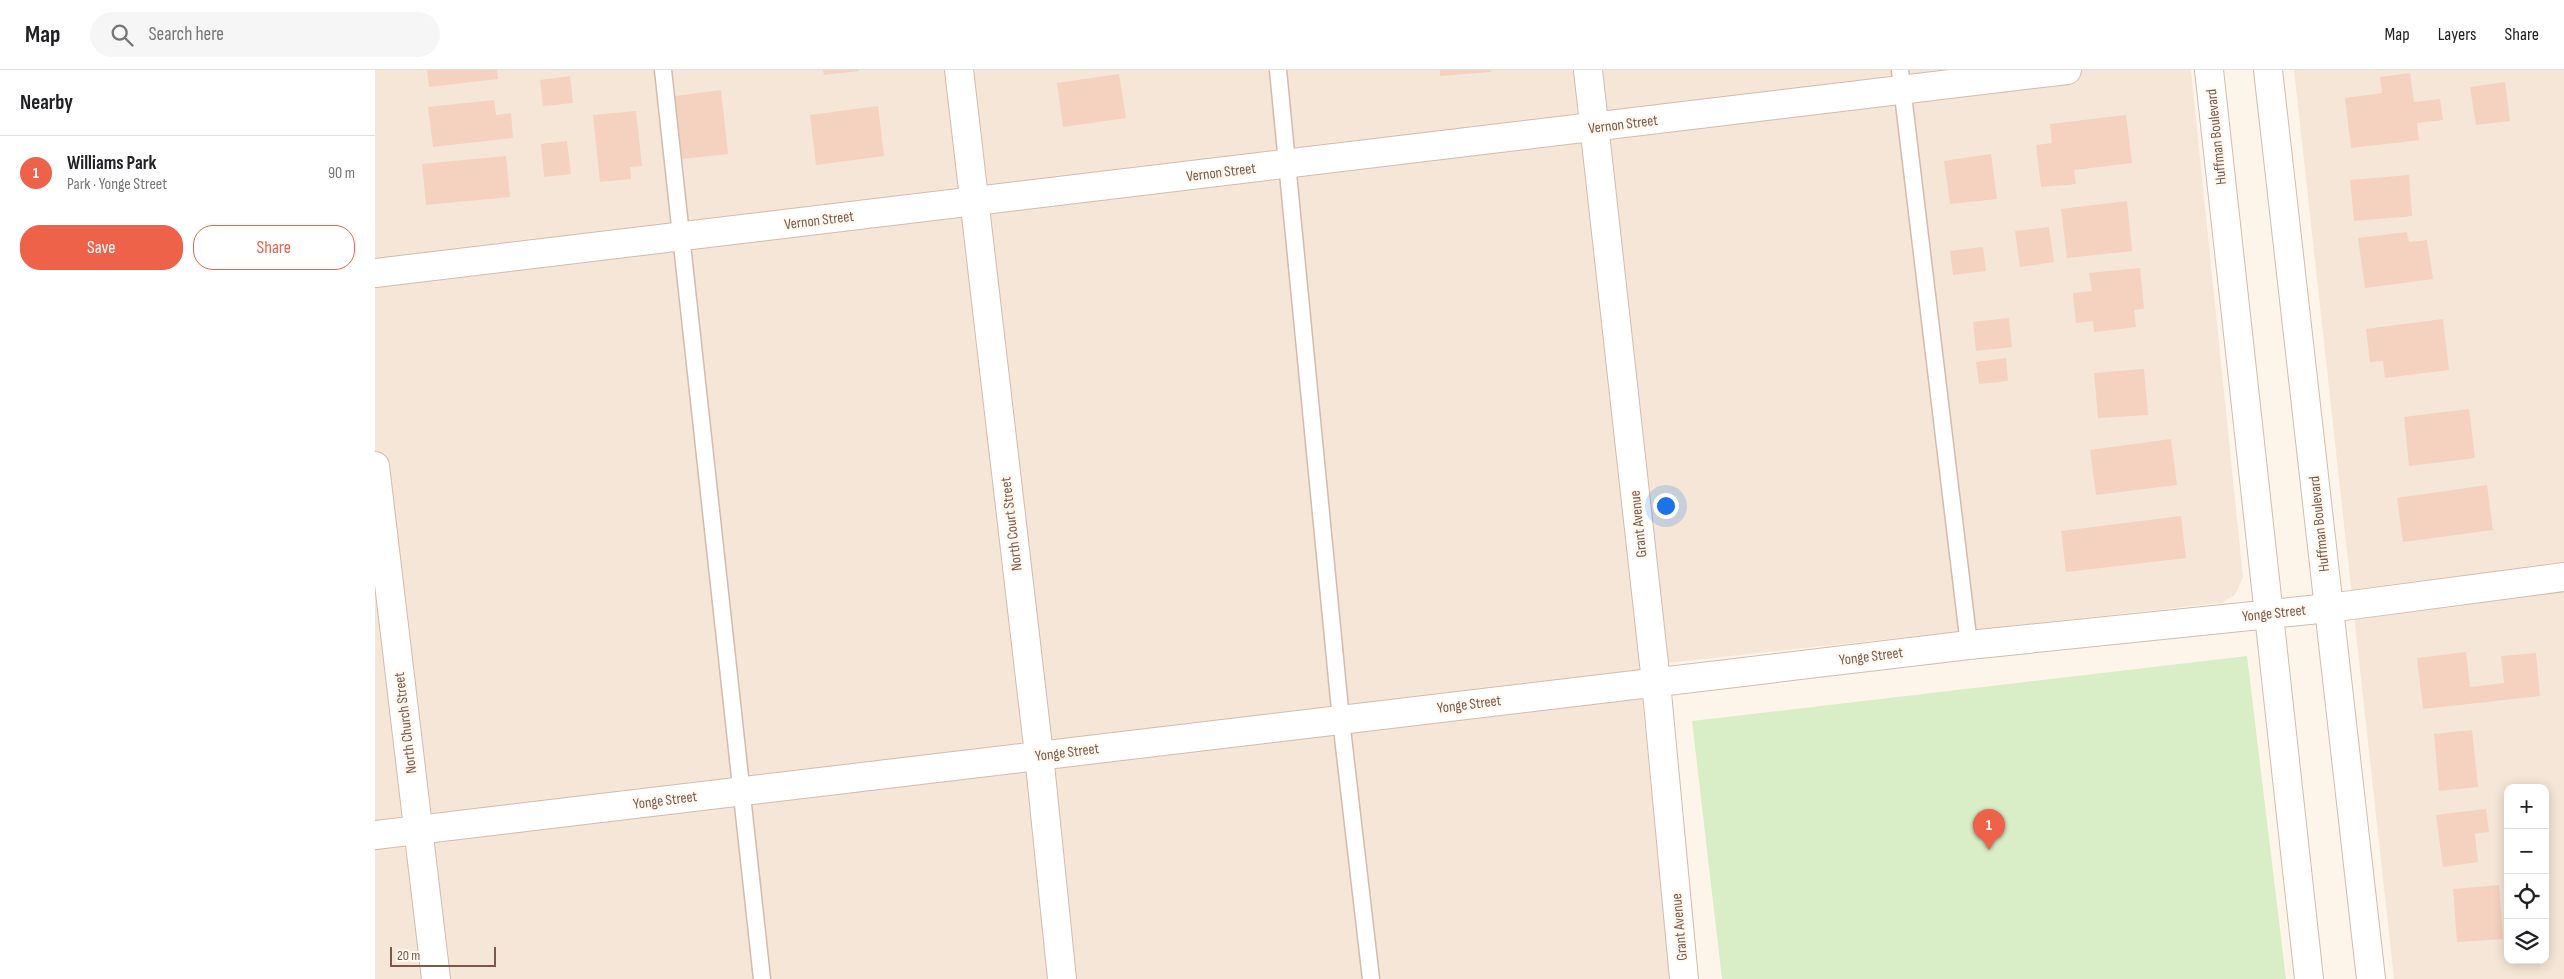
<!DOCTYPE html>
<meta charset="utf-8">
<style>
body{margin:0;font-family:"Sofia Sans Condensed",sans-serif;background:#f6f6f6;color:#202124}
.controls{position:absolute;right:15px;bottom:15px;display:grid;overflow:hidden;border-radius:10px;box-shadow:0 2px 12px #0003}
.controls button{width:45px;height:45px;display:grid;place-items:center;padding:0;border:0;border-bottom:1px solid #e0e0e0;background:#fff;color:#202124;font:25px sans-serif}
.scale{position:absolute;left:15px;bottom:12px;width:106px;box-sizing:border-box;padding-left:5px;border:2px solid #7b584a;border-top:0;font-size:14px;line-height:18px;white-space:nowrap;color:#7b584a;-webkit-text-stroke:4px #fff9f1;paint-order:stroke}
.you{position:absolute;left:1290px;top:435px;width:18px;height:18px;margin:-12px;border:4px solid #fff;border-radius:50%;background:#1a73e8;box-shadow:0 0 0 8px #1a73e833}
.badge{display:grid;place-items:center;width:32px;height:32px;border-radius:50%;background:#ed6249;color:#fff;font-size:16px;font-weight:700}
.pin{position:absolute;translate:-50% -41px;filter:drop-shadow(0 1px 2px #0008)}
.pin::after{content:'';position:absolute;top:26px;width:18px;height:15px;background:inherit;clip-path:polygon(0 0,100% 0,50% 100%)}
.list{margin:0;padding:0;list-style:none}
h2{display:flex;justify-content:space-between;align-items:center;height:65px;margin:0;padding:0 20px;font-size:21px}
h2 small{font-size:16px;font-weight:400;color:#757577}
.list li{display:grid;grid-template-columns:32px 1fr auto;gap:15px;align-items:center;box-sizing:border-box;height:75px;padding:0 20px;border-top:1px solid #e0e0e0}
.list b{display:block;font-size:19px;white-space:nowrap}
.list p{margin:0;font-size:16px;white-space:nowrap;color:#757577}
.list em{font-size:16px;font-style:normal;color:#757577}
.actions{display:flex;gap:10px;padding:15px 20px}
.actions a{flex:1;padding:11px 0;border:1px solid #ed6249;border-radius:20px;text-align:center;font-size:18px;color:#ed6249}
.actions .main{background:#ed6249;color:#fff}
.icon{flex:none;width:28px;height:28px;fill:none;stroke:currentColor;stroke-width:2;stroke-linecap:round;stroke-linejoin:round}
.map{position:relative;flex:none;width:2189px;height:909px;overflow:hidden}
header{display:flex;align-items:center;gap:30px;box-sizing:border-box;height:70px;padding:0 25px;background:#fff;border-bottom:1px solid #e0e0e0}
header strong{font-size:24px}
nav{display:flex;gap:28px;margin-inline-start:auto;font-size:18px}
.search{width:350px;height:45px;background:#f6f6f6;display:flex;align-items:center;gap:12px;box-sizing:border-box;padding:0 18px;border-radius:28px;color:#757577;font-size:19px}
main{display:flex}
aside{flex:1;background:#fff}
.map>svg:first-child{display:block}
.residential{fill:#f6e6d7;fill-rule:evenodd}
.green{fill:#d9edc6}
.building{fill:#f5d1bf}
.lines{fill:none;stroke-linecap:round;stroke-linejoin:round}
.service-casing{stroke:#d2bbae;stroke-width:19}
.minor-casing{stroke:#d2bbae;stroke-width:30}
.tertiary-casing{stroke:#d2bbae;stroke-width:30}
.service{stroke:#fff;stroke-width:16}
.minor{stroke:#fff;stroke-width:28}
.tertiary{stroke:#fff;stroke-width:28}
.labels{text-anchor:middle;stroke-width:5;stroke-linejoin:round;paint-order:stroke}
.street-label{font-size:15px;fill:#7b584a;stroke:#fff9f1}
</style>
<header>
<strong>Map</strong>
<div class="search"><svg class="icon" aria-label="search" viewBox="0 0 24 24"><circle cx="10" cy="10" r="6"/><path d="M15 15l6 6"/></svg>Search here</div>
<nav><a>Map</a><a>Layers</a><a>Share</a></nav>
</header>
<main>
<aside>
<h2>Nearby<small></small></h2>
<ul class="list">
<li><span class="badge">1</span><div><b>Williams Park</b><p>Park · Yonge Street</p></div><em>90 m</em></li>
</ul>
<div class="actions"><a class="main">Save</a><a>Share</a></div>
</aside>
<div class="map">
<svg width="2189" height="909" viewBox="0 0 2189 909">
<rect width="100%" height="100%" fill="#fef5ea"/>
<path class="residential" d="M 0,0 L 1816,0 L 1868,507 L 1860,525 L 1846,533 L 1264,596 L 1295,909 L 0,909 Z
M 1919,0 L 2189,0 L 2189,909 L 2019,909 ZM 2133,718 L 2170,718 L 2170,890 L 2133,890 Z"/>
<path class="green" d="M 1872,586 L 1911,909 L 1347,909 L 1317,651 Z"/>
<path class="building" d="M 52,0 L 122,0 L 123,9 L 54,17 Z
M 448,0 L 484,0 L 484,1 L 449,5 Z
M 1065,0 L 1116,0 L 1116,2 L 1065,6 Z
M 2035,3 L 2039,32 L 2065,29 L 2068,50 L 2042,53 L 2044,70 L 1976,78 L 1970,28 L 2007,23 L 2005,7 Z
M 744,4 L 751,48 L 688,57 L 682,13 Z
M 195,6 L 198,33 L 168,36 L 165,10 Z
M 2130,12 L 2135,51 L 2101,55 L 2095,17 Z
M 346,20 L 353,84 L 307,89 L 300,26 Z
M 119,30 L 121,45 L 136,43 L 138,68 L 58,77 L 53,37 Z
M 503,36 L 509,86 L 441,95 L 435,45 Z
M 261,41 L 267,96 L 255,97 L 256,109 L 225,112 L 218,45 Z
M 1751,45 L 1757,93 L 1699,100 L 1701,114 L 1666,117 L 1661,75 L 1677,73 L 1675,54 Z
M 192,71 L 196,104 L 169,107 L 166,74 Z
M 1616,84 L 1622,129 L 1575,134 L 1569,91 Z
M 131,86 L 135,127 L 51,135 L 47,94 Z
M 2034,105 L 2037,146 L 1979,151 L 1975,110 Z
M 1752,131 L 1757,181 L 1692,188 L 1686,139 Z
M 1674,157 L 1679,192 L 1645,197 L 1640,161 Z
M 2032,162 L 2034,172 L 2052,170 L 2058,209 L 1990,218 L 1983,168 Z
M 1608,177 L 1611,201 L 1578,205 L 1575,181 Z
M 1765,198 L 1769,239 L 1759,240 L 1761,257 L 1719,262 L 1718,251 L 1701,253 L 1698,223 L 1717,221 L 1714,203 Z
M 1634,248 L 1637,277 L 1601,281 L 1598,252 Z
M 2068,249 L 2074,300 L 2010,308 L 2008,291 L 1995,292 L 1991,259 Z
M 1631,288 L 1633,311 L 1604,314 L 1601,292 Z
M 1769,299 L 1773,345 L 1723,348 L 1719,303 Z
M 2094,339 L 2100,388 L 2034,396 L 2029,347 Z
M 1796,369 L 1802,415 L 1721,425 L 1715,380 Z
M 2112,415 L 2118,460 L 2028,472 L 2022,428 Z
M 1806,446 L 1811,488 L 1691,502 L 1686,461 Z
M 2091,582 L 2095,617 L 2129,613 L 2126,586 L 2161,583 L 2165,626 L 2048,639 L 2042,588 Z
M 2097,660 L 2103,717 L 2064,721 L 2059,664 Z
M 2111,739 L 2114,762 L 2100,764 L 2103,792 L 2068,797 L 2061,745 Z
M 2124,815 L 2128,869 L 2082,872 L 2078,819 Z"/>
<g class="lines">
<g class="service-casing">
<path id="service" d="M 288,0 L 387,909
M 903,0 L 966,650 L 996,909
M 1525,0 L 1594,575"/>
</g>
<g class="minor-casing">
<path id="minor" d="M 584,0 L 664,685 L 687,909
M 1213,0 L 1281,612 L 1309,909
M 0,203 L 1692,0
M 0,396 L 61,909
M 0,765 L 1594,575 L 1954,538 L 2189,507"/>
</g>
<g class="tertiary-casing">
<path id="tertiary" d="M 1834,0 L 1934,909
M 1893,0 L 1996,909"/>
</g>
<use href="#service" class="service"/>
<use href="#minor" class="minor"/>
<use href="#tertiary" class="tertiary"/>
</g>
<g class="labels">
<g class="street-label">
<text transform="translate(1248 54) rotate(-7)" y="5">Vernon Street</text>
<text transform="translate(1841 67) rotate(-96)" y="5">Huffman Boulevard</text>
<text transform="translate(846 102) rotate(-7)" y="5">Vernon Street</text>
<text transform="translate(444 150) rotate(-7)" y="5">Vernon Street</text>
<text transform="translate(636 454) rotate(-97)" y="5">North Court Street</text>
<text transform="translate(1263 454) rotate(-96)" y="5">Grant Avenue</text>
<text transform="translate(1944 454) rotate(-96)" y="5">Huffman Boulevard</text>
<text transform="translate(1899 543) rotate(-6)" y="5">Yonge Street</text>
<text transform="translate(1496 586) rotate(-7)" y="5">Yonge Street</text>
<text transform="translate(1094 634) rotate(-7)" y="5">Yonge Street</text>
<text transform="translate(30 653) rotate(-97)" y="5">North Church Street</text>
<text transform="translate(692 682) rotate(-7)" y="5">Yonge Street</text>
<text transform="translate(290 730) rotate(-7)" y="5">Yonge Street</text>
<text transform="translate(1304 857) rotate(-95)" y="5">Grant Avenue</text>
</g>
</g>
</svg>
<div class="controls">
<button>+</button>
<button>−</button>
<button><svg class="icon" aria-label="locate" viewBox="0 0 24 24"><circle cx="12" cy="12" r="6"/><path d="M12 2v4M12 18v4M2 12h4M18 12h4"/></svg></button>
<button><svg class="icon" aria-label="layers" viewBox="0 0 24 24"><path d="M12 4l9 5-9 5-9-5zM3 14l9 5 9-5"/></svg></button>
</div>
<div class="scale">20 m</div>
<div class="you"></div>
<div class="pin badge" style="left:1614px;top:780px">1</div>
</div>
</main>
